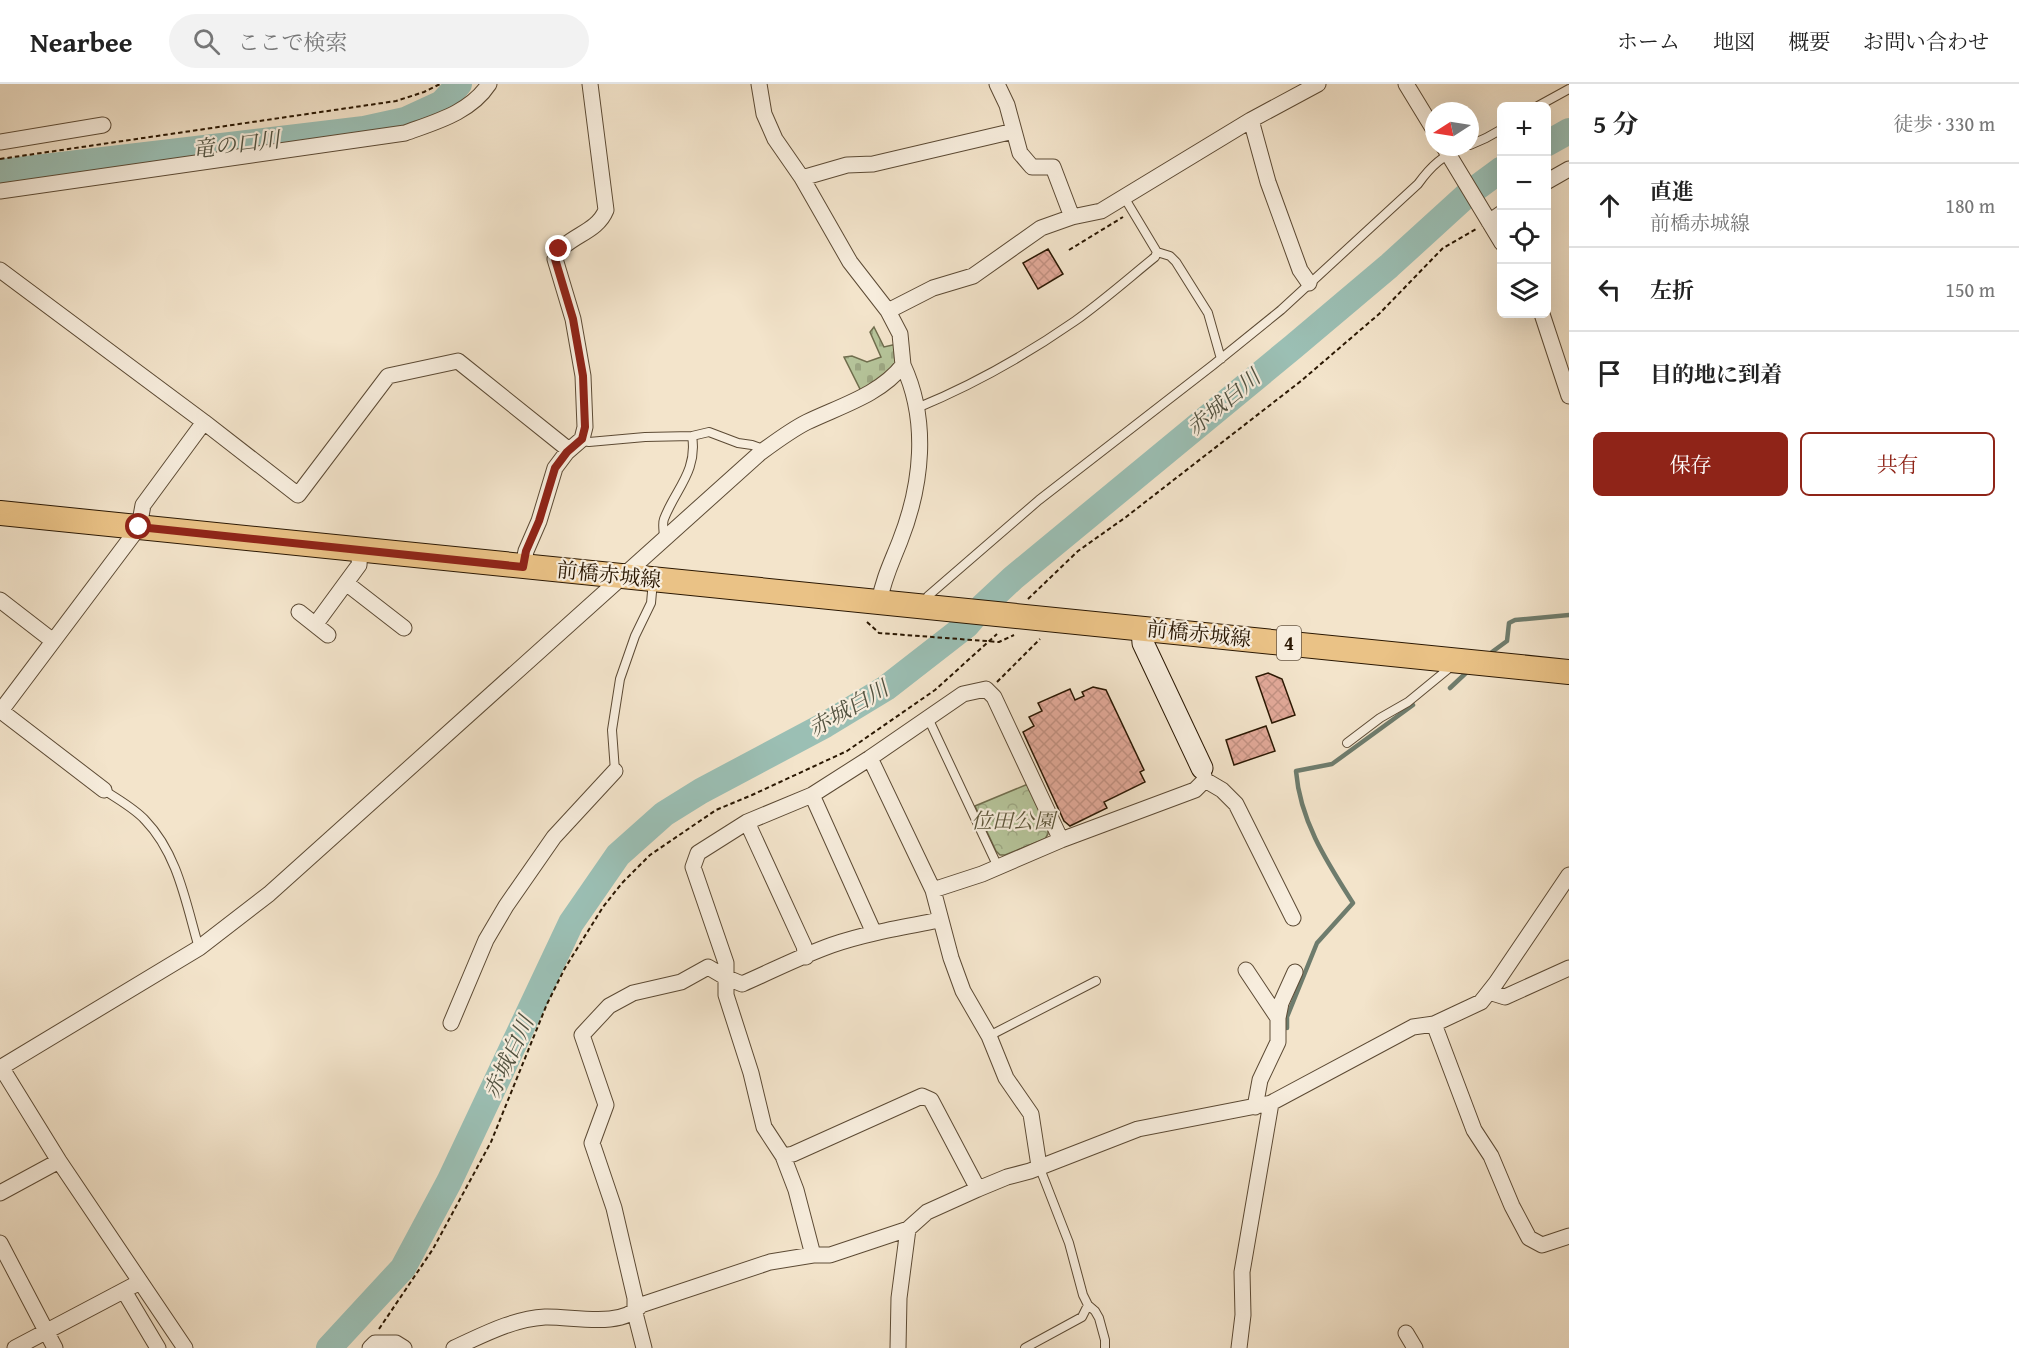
<!DOCTYPE html>
<html lang="ja">
<meta charset="utf-8">
<style>
body{margin:0;font-family:"Gentium Book Plus","Noto Serif JP",serif;background:#f2f2f2;color:#222}
.controls{position:absolute;right:18px;top:18px;display:grid;overflow:hidden;border-radius:9px;box-shadow:0 6px 24px #0002}
.controls button{width:54px;height:54px;display:grid;place-items:center;padding:0;border:0;border-bottom:2px solid #e0e0e0;background:#fff;color:#222;font:30px sans-serif}
.compass{position:absolute;left:1425px;top:18px;width:54px;height:54px;border-radius:50%;background:#fff;box-shadow:0 6px 24px #0002;rotate:258deg}
.stop{position:absolute;width:18px;height:18px;margin:-14px;border:4px solid #8f2418;border-radius:50%;background:#fff}
.stop.end{background:#8f2418;border-color:#fff;box-shadow:0 2px 6px #0008}
.list{margin:0;padding:0;list-style:none}
h2{display:flex;justify-content:space-between;align-items:center;height:78px;margin:0;padding:0 24px;font-size:26px}
h2 small{font-size:20px;font-weight:400;color:#767676}
.list li{display:grid;grid-template-columns:39px 1fr auto;gap:18px;align-items:center;box-sizing:border-box;height:84px;padding:0 24px;border-top:2px solid #e0e0e0}
.list b{display:block;font-size:22px;white-space:nowrap}
.list p{margin:0;font-size:20px;white-space:nowrap;color:#767676}
.list em{font-size:20px;font-style:normal;color:#767676}
.actions{display:flex;gap:12px;padding:18px 24px}
.actions a{flex:1;padding:14px 0;border:2px solid #8f2418;border-radius:9px;text-align:center;font-size:21px;color:#8f2418}
.actions .main{background:#8f2418;color:#fff}
.icon{flex:none;width:33px;height:33px;fill:none;stroke:currentColor;stroke-width:2;stroke-linecap:round;stroke-linejoin:round}
.map{position:relative;flex:none;width:1569px;height:1264px;overflow:hidden}
header{display:flex;align-items:center;gap:36px;box-sizing:border-box;height:84px;padding:0 30px;background:#fff;border-bottom:2px solid #e0e0e0}
header strong{font-size:28px}
nav{display:flex;gap:33px;margin-inline-start:auto;font-size:21px}
.search{width:420px;height:54px;background:#f2f2f2;display:flex;align-items:center;gap:15px;box-sizing:border-box;padding:0 21px;border-radius:33px;color:#767676;font-size:22px}
main{display:flex}
aside{flex:1;background:#fff}
.map>svg:first-child{display:block}
.cemetery{fill:url(#cemetery-stones);stroke:#706e4e;stroke-width:1.5}
.park{fill:url(#park-crowns);stroke:#706e4e;stroke-width:1.5}
.lines{fill:none;stroke-linecap:round;stroke-linejoin:round}
.stream{stroke:#6e7c6d;stroke-width:4.5}
.river{stroke:#9bbfb4;stroke-width:26}
.building{fill:url(#building-cross-hatch);stroke:#2a1702;stroke-width:1.5}
.lane-casing{stroke:#5c4a34;stroke-width:10}
.street-casing{stroke:#5c4a34;stroke-width:17}
.secondary-casing{stroke:#2a1702;stroke-width:23}
.primary-casing{stroke:#2a1702;stroke-width:26}
.path{stroke:#2a1702;stroke-width:2;stroke-dasharray:4.5 3;stroke-linecap:butt}
.lane{stroke:#f7eddd;stroke-width:8}
.street{stroke:#f7eddd;stroke-width:15}
.secondary{stroke:#f7eddd;stroke-width:21}
.primary{stroke:#eac286;stroke-width:24}
.route{stroke:#8f2418;stroke-width:8}
.labels{text-anchor:middle;stroke-width:4.5;stroke-linejoin:round;paint-order:stroke}
.shield{fill:#f7eddd;stroke:#685744;stroke-width:1.5}
.shield-label{font-size:20px;font-weight:bold;fill:#2a1702}
.street-label{font-size:21px;fill:#2a1702;stroke:#f7eddd}
.park-label{font-size:21px;font-style:italic;fill:#5b5438;stroke:#f7eddd}
.water-label{font-size:22px;font-style:italic;fill:#525240;stroke:#f7eddd}
</style>
<header>
<strong>Nearbee</strong>
<div class="search"><svg class="icon" aria-label="search" viewBox="0 0 24 24"><circle cx="10" cy="10" r="6"/><path d="M15 15l6 6"/></svg>ここで検索</div>
<nav><a>ホーム</a><a>地図</a><a>概要</a><a>お問い合わせ</a></nav>
</header>
<main>
<div class="map">
<svg width="1569" height="1264" viewBox="0 0 1569 1264">
<defs>
<pattern id="cemetery-stones" width="16" height="16" patternUnits="userSpaceOnUse" patternTransform="scale(1.5)"><rect width="16" height="16" fill="#b6c59b"/><path d="M2 7V4a2 2 0 0 1 4 0v3zM10 15v-3a2 2 0 0 1 4 0v3z" fill="#9da884"/></pattern>
<pattern id="park-crowns" width="20" height="18" patternUnits="userSpaceOnUse" patternTransform="scale(1.5)"><rect width="20" height="18" fill="#b6c59b"/><path d="M2 6a3 3 0 1 1 6 0M12 15a3 3 0 1 1 6 0" fill="none" stroke="#9da884"/></pattern>
<pattern id="building-cross-hatch" width="8" height="8" patternUnits="userSpaceOnUse" patternTransform="scale(1.5)"><rect width="8" height="8" fill="#e2a999"/><path d="M0 0l8 8M0 8l8-8" fill="none" stroke="#c29182"/></pattern>
</defs>
<rect width="100%" height="100%" fill="#f3e4cb"/>
<filter id="stains"><feTurbulence type="fractalNoise" baseFrequency=".00333" numOctaves="4"/><feColorMatrix values="0 0 0 0 .2 0 0 0 0 .09 0 0 0 0 .02 0 0 0 .5 -.17"/></filter>
<radialGradient id="worn" r=".72"><stop offset=".6" stop-color="#630" stop-opacity="0"/><stop offset="1" stop-color="#630" stop-opacity=".3"/></radialGradient>
<path class="cemetery" d="M 874,243 L 884,263 L 897,260 L 895,281 L 862,309 L 844,273 L 852,272 L 867,278 L 881,273 L 870,248 Z"/>
<path class="park" d="M 1028,700 L 1048,744 L 1048,750 L 1045,755 L 1005,771 L 1000,771 L 996,767 L 975,722 Z"/>
<g class="lines">
<path class="stream" d="M 1492,568 L 1507,557 L 1509,539 L 1515,536 L 1569,531
M 1450,604 L 1467,588
M 1287,944 L 1287,933 L 1317,859 L 1353,819 C 1327,778 1300,737 1296,687 L 1332,680 L 1413,621"/>
<path class="river" d="M 1546,60 L 1569,47
M 0,88 L 364,45 L 405,36 L 442,19 L 459,0
M 329,1264 L 403,1184 L 449,1098 L 571,839 L 618,771 L 664,730 L 701,707 L 825,641 L 886,604 L 967,541 L 983,522 L 1013,494 L 1293,263 L 1389,182 L 1468,110 L 1502,85"/>
</g>
<path class="building" d="M 1048,165 L 1063,190 L 1038,205 L 1023,179 Z
M 1268,589 L 1282,595 L 1295,631 L 1272,639 L 1256,593 Z
M 1093,603 L 1106,606 L 1144,686 L 1140,688 L 1145,698 L 1104,718 L 1107,724 L 1070,742 L 1064,737 L 1023,648 L 1034,642 L 1029,633 L 1042,627 L 1038,619 L 1070,605 L 1075,616 L 1084,612 L 1082,608 Z
M 1266,642 L 1275,667 L 1234,681 L 1226,656 Z"/>
<g class="lines">
<g class="lane-casing">
<path id="lane" d="M 1538,22 L 1569,5
M 1470,61 L 1486,54 L 1502,45
M 1124,113 L 1157,168 L 1170,172 L 1176,178 L 1208,229 L 1221,275
M 917,324 C 973,301 1026,271 1075,237 C 1103,217 1129,194 1155,173 L 1157,168
M 580,356 L 589,358 L 645,353 L 692,352 L 709,348 L 738,359 L 752,361 L 763,365
M 664,454 C 664,448 662,440 664,435 C 675,406 698,387 692,352
M 924,520 L 928,512 L 1039,416 L 1213,281 L 1281,226 L 1418,100 C 1431,82 1443,71 1464,63
M 928,634 L 998,783
M 1347,659 L 1380,634 L 1408,618 L 1447,586 L 1451,581
M 615,687 L 612,646 L 620,595 L 635,552 L 651,519 L 653,497
M 104,706 C 117,715 134,724 145,736 C 178,770 186,820 199,864
M 989,952 L 1096,897
M 1039,1082 L 1069,1159 L 1083,1211 L 1088,1221 L 1095,1227 L 1099,1234 L 1105,1256 L 1105,1264
M 1025,1264 L 1082,1233 L 1088,1221"/>
</g>
<g class="street-casing">
<path id="street" d="M 997,0 L 1007,21 L 1020,69 L 1032,83 L 1053,83 L 1072,133
M 1406,0 L 1434,46
M 1251,36 L 1268,98 L 1300,186 L 1309,199
M 0,58 L 103,41
M 1444,63 L 1502,159
M 802,94 L 847,81 L 873,80 L 1014,47
M 1546,98 L 1569,85
M 0,107 L 405,49 C 435,38 470,29 489,0
M 1489,138 L 1502,129
M 0,186 L 204,338 L 143,421 L 139,443 L 0,628
M 888,227 L 933,204 L 973,192 L 1041,144 L 1072,133 L 1101,127 L 1251,36 L 1318,0
M 1542,230 L 1569,312
M 204,338 L 298,411 L 388,292 L 458,277 L 569,366
M 523,482 L 526,467 L 539,437 L 555,384 L 567,368 L 582,355 L 585,343 L 583,292 L 573,235 L 555,175 C 565,151 596,151 606,126 L 590,0
M 346,499 L 404,544
M 0,516 L 53,557
M 879,518 C 884,493 891,480 900,457 C 922,401 929,337 903,281
M 299,528 L 328,551
M 315,541 L 359,481 L 360,466
M 1,627 L 104,706
M 1205,696 L 1222,706 L 1236,720 L 1293,834
M 812,711 L 874,849
M 747,738 L 804,862 L 806,873
M 933,806 L 982,790 L 1061,756 L 1195,706 L 1205,696 L 1202,684
M 1246,886 L 1278,934 L 1278,958 L 1260,996 L 1255,1023
M 1489,908 L 1505,913 L 1569,884
M 1278,934 L 1281,919 L 1295,888
M 451,939 L 486,856 L 506,822 L 554,753 L 615,687
M 1434,940 L 1474,1046 L 1491,1072 L 1512,1122 L 1529,1154 L 1542,1161 L 1569,1152
M 1,983 L 59,1077 L 185,1264
M 0,984 L 199,864 L 269,810 L 760,369 C 775,358 791,346 807,338 C 840,322 880,311 903,281 L 900,250 L 888,227 L 850,178 L 802,94 L 775,55 L 764,30 L 759,0
M 783,1072 L 793,1070 L 922,1012 L 931,1016 L 978,1105
M 1039,1082 L 1031,1030 L 1006,994 L 989,952 L 963,907 L 951,874 L 933,806 L 870,674 L 963,610 L 986,605 L 994,613 L 1061,756
M 0,1109 L 59,1077
M 0,1159 L 55,1264
M 813,1171 L 796,1106 L 783,1072 L 764,1043 L 751,989 L 726,911 L 726,879 L 693,783 L 698,769 L 747,738 L 812,711 L 870,674
M 124,1207 L 158,1264
M 1406,1249 L 1415,1264
M 15,1264 L 140,1198
M 370,1264 L 375,1259 L 396,1259 L 404,1264
M 454,1264 C 483,1251 512,1235 545,1233 C 573,1232 621,1245 641,1221 L 770,1178 L 813,1171 L 830,1171 L 908,1145 L 927,1128 L 978,1105 L 1007,1093 L 1030,1087 L 1138,1045 L 1271,1019 L 1413,943 L 1434,940 L 1481,918 L 1496,899 L 1569,791
M 644,1264 L 635,1229 L 635,1214 L 614,1124 L 592,1059 L 606,1021 L 582,951 L 609,922 L 633,909 L 681,898 L 708,883 L 725,893 L 742,900 C 772,887 801,872 832,861 C 867,849 904,843 940,836
M 898,1264 L 899,1214 L 908,1145
M 1239,1264 L 1243,1231 L 1242,1188 L 1271,1019"/>
</g>
<g class="secondary-casing">
<path id="secondary" d="M 1142,545 L 1143,559 L 1202,684"/>
</g>
<g class="primary-casing">
<path id="primary" d="M 0,429 L 1569,588"/>
</g>
<path class="path" d="M 0,75 L 396,17 L 424,8 L 440,0
M 1069,166 L 1123,133
M 1028,515 L 1078,467 L 1126,433 L 1301,297 L 1379,230 L 1443,164 L 1476,145
M 867,538 L 879,549 L 999,558 L 1014,551
M 997,598 L 1040,555
M 379,1245 L 433,1165 L 491,1058 L 547,920 L 565,884 L 603,823 L 622,799 L 650,771 L 716,726 L 752,711 L 847,667 L 935,606 L 997,550"/>
<use href="#lane" class="lane"/>
<use href="#street" class="street"/>
<use href="#secondary" class="secondary"/>
<use href="#primary" class="primary"/>
</g>
<g class="lines">
<path class="route" d="M 139,443 L 523,483 L 526,467 L 539,437 L 555,384 L 567,368 L 582,355 L 585,343 L 583,292 L 573,235 L 555,175 L 559,165"/>
</g>
<g class="labels">
<rect class="shield" x="1277" y="542" width="24" height="34" rx="4.5"/>
<g class="shield-label">
<text x="1289" y="566">4</text>
</g>
<g class="street-label">
<text transform="translate(609 491) rotate(6)" y="7">前橋赤城線</text>
<text transform="translate(1199 550) rotate(6)" y="7">前橋赤城線</text>
</g>
<g class="park-label">
<text x="1013" y="744">位田公園</text>
</g>
<g class="water-label">
<text transform="translate(236 60) rotate(-7)" y="8">竜の口川</text>
<text transform="translate(1223 318) rotate(-40)" y="8">赤城白川</text>
<text transform="translate(848 624) rotate(-30)" y="8">赤城白川</text>
<text transform="translate(508 973) rotate(-65)" y="8">赤城白川</text>
</g>
</g>
<rect width="100%" height="100%" filter="url(#stains)"/>
<rect width="100%" height="100%" fill="url(#worn)"/>
</svg>
<div class="controls">
<button>+</button>
<button>−</button>
<button><svg class="icon" aria-label="locate" viewBox="0 0 24 24"><circle cx="12" cy="12" r="6"/><path d="M12 2v4M12 18v4M2 12h4M18 12h4"/></svg></button>
<button><svg class="icon" aria-label="layers" viewBox="0 0 24 24"><path d="M12 4l9 5-9 5-9-5zM3 14l9 5 9-5"/></svg></button>
</div>
<svg class="compass" viewBox="-18 -18 36 36"><path d="M0-13l5 13h-10z" fill="#e53935"/><path d="M0 13l5-13h-10z" fill="#767676"/></svg>
<div class="stop" style="left:139px;top:443px"></div>
<div class="stop end" style="left:559px;top:165px"></div>
</div>
<aside>
<h2>5 分<small>徒歩 · 330 m</small></h2>
<ul class="list">
<li><svg class="icon" aria-label="ahead" viewBox="0 0 24 24"><path d="M12 20V5M6 11l6-6 6 6"/></svg><div><b>直進</b><p>前橋赤城線</p></div><em>180 m</em></li>
<li><svg class="icon" aria-label="left" viewBox="0 0 24 24"><path d="M17 20v-9H6M10 6l-5 5 5 5"/></svg><div><b>左折</b></div><em>150 m</em></li>
<li><svg class="icon" aria-label="arrive" viewBox="0 0 24 24"><path d="M6 21V4h12l-3 4 3 4H6"/></svg><div><b>目的地に到着</b></div></li>
</ul>
<div class="actions"><a class="main">保存</a><a>共有</a></div>
</aside>
</main>
